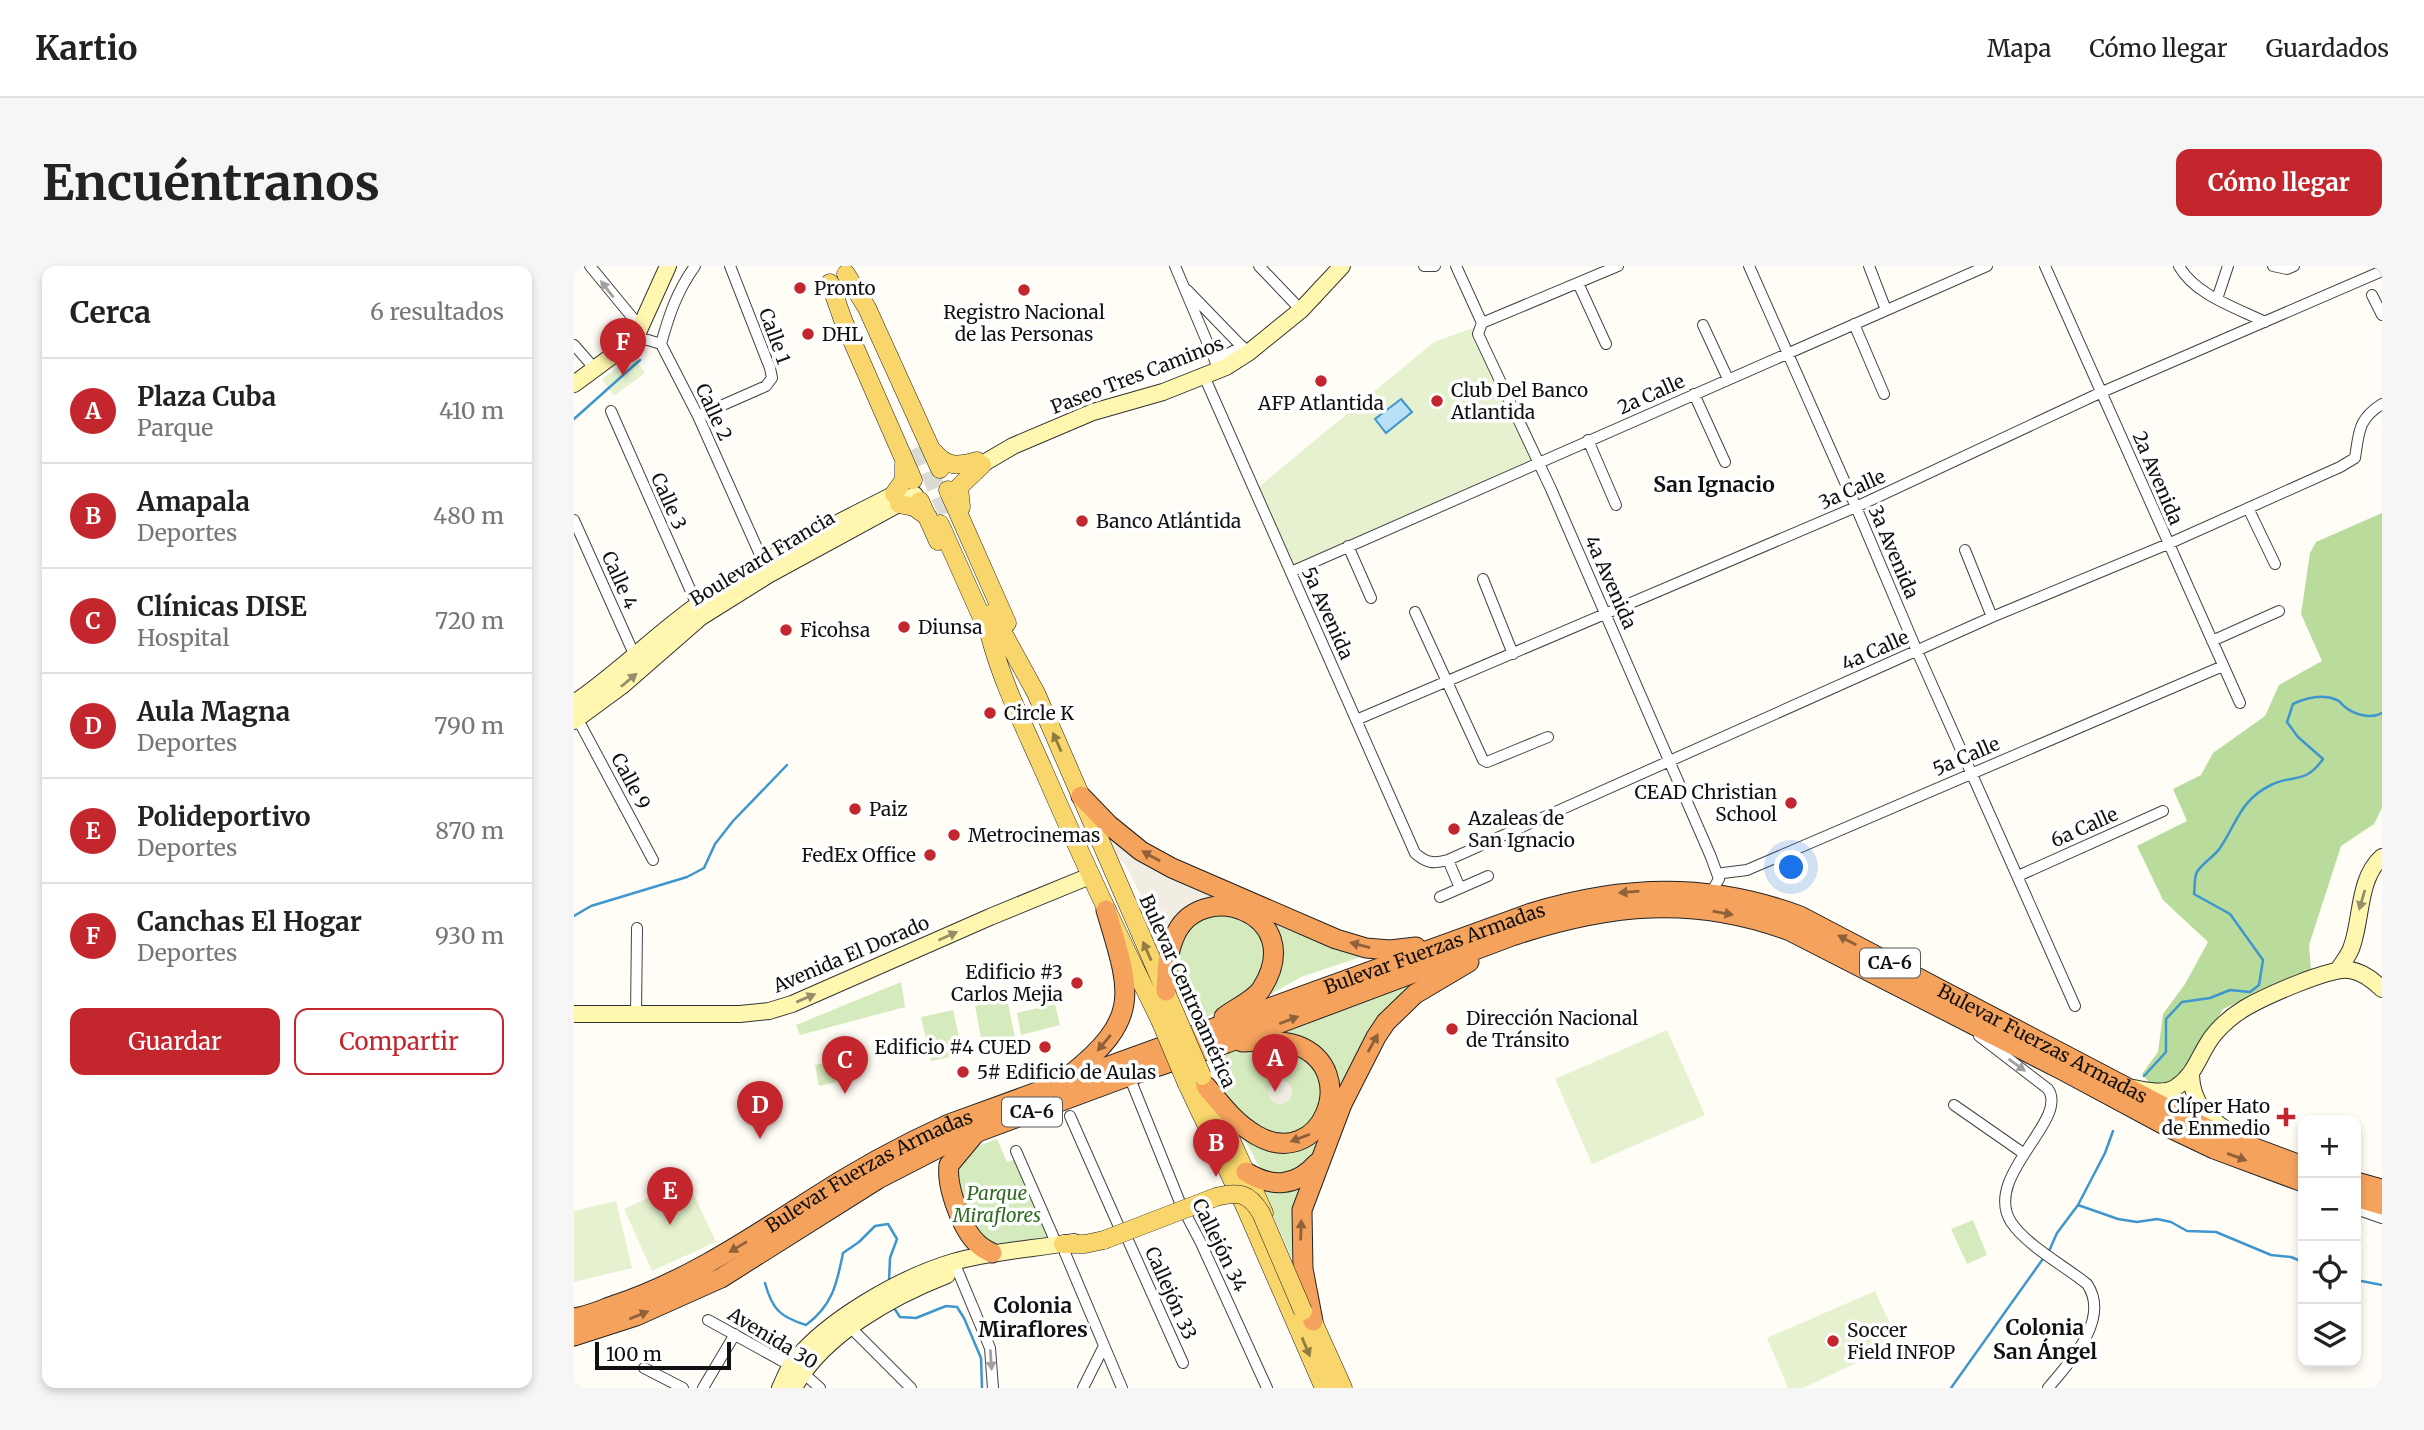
<!DOCTYPE html>
<html lang="es">
<meta charset="utf-8">
<style>
body{margin:0;font-family:Merriweather,serif;background:#f6f6f6;color:#222}
.controls{position:absolute;right:21px;bottom:21px;display:grid;overflow:hidden;border-radius:14px;box-shadow:0 4px 10px #0003}
.controls button{width:63px;height:63px;display:grid;place-items:center;padding:0;border:0;border-bottom:2px solid #e0e0e0;background:#fff;color:#222;font:35px sans-serif}
.scale{position:absolute;left:21px;bottom:18px;width:136px;box-sizing:border-box;padding-left:7px;border:4px solid #111;border-top:0;font-size:19px;line-height:24px;white-space:nowrap;color:#111;-webkit-text-stroke:5px #fff;paint-order:stroke}
.you{position:absolute;left:1218px;top:602px;width:24px;height:24px;margin:-18px;border:5px solid #fff;border-radius:50%;background:#1a73e8;box-shadow:0 0 0 10px #1a73e833}
.badge{display:grid;place-items:center;width:46px;height:46px;border-radius:50%;background:#c4262e;color:#fff;font-size:23px;font-weight:700}
.pin{position:absolute;translate:-50% -58px;filter:drop-shadow(0 2px 4px #0008)}
.pin::after{content:'';position:absolute;top:37px;width:24px;height:21px;background:inherit;clip-path:polygon(0 0,100% 0,50% 100%)}
.list{margin:0;padding:0;list-style:none}
h2{display:flex;justify-content:space-between;align-items:center;height:91px;margin:0;padding:0 28px;font-size:30px}
h2 small{font-size:23px;font-weight:400;color:#767676}
.list li{display:grid;grid-template-columns:46px 1fr auto;gap:21px;align-items:center;box-sizing:border-box;height:105px;padding:0 28px;border-top:2px solid #e0e0e0}
.list b{display:block;font-size:26px;white-space:nowrap}
.list p{margin:0;font-size:23px;white-space:nowrap;color:#767676}
.list em{font-size:23px;font-style:normal;color:#767676}
.actions{display:flex;gap:14px;padding:21px 28px}
.actions a{flex:1;padding:16px 0;border:2px solid #c4262e;border-radius:14px;text-align:center;font-size:24px;color:#c4262e}
.actions .main{background:#c4262e;color:#fff}
.icon{flex:none;width:38px;height:38px;fill:none;stroke:currentColor;stroke-width:2;stroke-linecap:round;stroke-linejoin:round}
.map{position:relative;flex:none;width:1808px;height:1122px;overflow:hidden;border-radius:14px}
header{display:flex;align-items:center;gap:42px;box-sizing:border-box;height:98px;padding:0 35px;background:#fff;border-bottom:2px solid #e0e0e0}
header strong{font-size:33px}
nav{display:flex;gap:38px;margin-inline-start:auto;font-size:24px}
.intro{display:flex;align-items:center;justify-content:space-between;box-sizing:border-box;height:168px;padding:0 42px}
h1{margin:0;font-size:49px}
.button{padding:18px 32px;border-radius:14px;background:#c4262e;color:#fff;font-size:24px;font-weight:700}
main{display:flex;gap:42px;padding:0 42px}
aside{flex:1;background:#fff;border-radius:14px;box-shadow:0 4px 10px #0003}
.map>svg:first-child{display:block}
.green{fill:#d5ebbd}
.forest{fill:#b9dc9c}
.pitch{fill:#e6f2cf}
.plaza{fill:#f1ede2}
.water{fill:#b9e0f7;stroke:#3f96cf;stroke-width:2}
.lines{fill:none;stroke-linecap:round;stroke-linejoin:round}
.stream{stroke:#3f96cf;stroke-width:2.5}
.primary-tunnel{stroke:#dbdad3;stroke-width:18;stroke-dasharray:18 9;stroke-linecap:butt}
.street-casing{stroke:#444;stroke-width:12}
.secondary-casing{stroke:#333;stroke-width:18}
.primary-casing{stroke:#222;stroke-width:19}
.highway-casing{stroke:#222;stroke-width:21}
.street{stroke:#fff;stroke-width:10}
.secondary{stroke:#fff6b0;stroke-width:16}
.primary{stroke:#f9d66b;stroke-width:18}
.highway{stroke:#f5a25d;stroke-width:19}
.primary-bridge-casing{stroke:#222;stroke-width:19;stroke-linecap:butt}
.primary-bridge{stroke:#f9d66b;stroke-width:18}
.oneway{fill:#a0a0a0}
.oneway2{fill:#948f68}
.oneway3{fill:#917d42}
.oneway4{fill:#8e613b}
.poi-dot{fill:#c4262e;stroke:#fff;stroke-width:2.5}
.labels{text-anchor:middle;stroke-width:7;stroke-linejoin:round;paint-order:stroke}
.shield{fill:#fff;stroke:#585858;stroke-width:2}
.shield-label{font-size:18px;font-weight:bold;fill:#111}
.poi-label{font-size:19px;fill:#111;stroke:#fff;text-anchor:start}
.street-label{font-size:19px;fill:#111;stroke:#fff}
.park-label{font-size:19px;font-style:italic;fill:#2f6b1f;stroke:#fff}
.neighbourhood-label{font-size:21px;font-weight:bold;fill:#111;stroke:#fff}
</style>
<header>
<strong>Kartio</strong>
<nav><a>Mapa</a><a>Cómo llegar</a><a>Guardados</a></nav>
</header>
<div class="intro"><h1>Encuéntranos</h1><a class="button">Cómo llegar</a></div>
<main>
<aside>
<h2>Cerca<small>6 resultados</small></h2>
<ul class="list">
<li><span class="badge">A</span><div><b>Plaza Cuba</b><p>Parque</p></div><em>410 m</em></li>
<li><span class="badge">B</span><div><b>Amapala</b><p>Deportes</p></div><em>480 m</em></li>
<li><span class="badge">C</span><div><b>Clínicas DISE</b><p>Hospital</p></div><em>720 m</em></li>
<li><span class="badge">D</span><div><b>Aula Magna</b><p>Deportes</p></div><em>790 m</em></li>
<li><span class="badge">E</span><div><b>Polideportivo</b><p>Deportes</p></div><em>870 m</em></li>
<li><span class="badge">F</span><div><b>Canchas El Hogar</b><p>Deportes</p></div><em>930 m</em></li>
</ul>
<div class="actions"><a class="main">Guardar</a><a>Compartir</a></div>
</aside>
<div class="map">
<svg width="1808" height="1122" viewBox="0 0 1808 1122">
<rect width="100%" height="100%" fill="#fffdf5"/>
<path class="green" d="M 651,641 L 796,688 L 727,711 L 690,732 L 694,682 L 685,716 L 656,740 L 618,758 C 601,719 600,709 606,667 Z
M 870,704 L 844,721 L 740,891 L 722,911 L 690,910 L 663,859 L 731,874 L 758,806 L 695,770 Z
M 327,716 L 331,741 L 226,769 L 222,759 Z
M 433,733 L 442,776 L 409,782 L 401,740 Z
M 481,738 L 486,759 L 447,769 L 443,747 Z
M 379,744 L 389,788 L 357,795 L 347,751 Z
M 672,780 L 722,781 L 752,814 L 742,860 L 697,873 L 651,835 L 637,798 L 637,794 Z
M 273,792 L 276,813 L 245,820 L 241,799 Z
M 423,873 L 433,896 L 443,893 L 474,974 L 431,981 L 408,977 L 385,933 L 384,891 L 394,884 Z
M 736,907 L 718,950 L 718,993 L 686,920 Z
M 1399,954 L 1413,989 L 1393,998 L 1377,963 Z"/>
<path class="forest" d="M 1808,247 L 1808,542 L 1800,558 L 1767,580 L 1735,679 L 1737,704 L 1649,743 L 1611,807 L 1594,820 L 1577,819 L 1568,808 L 1584,786 L 1589,748 L 1611,718 L 1634,676 L 1589,634 L 1563,580 L 1613,555 L 1599,523 L 1627,509 L 1639,487 L 1691,450 L 1705,419 L 1748,395 L 1727,348 L 1736,287 L 1742,276 Z"/>
<path class="pitch" d="M 907,59 L 907,67 L 963,194 L 716,304 L 681,224 L 860,76 Z
M 58,90 L 71,107 L 40,130 L 28,113 Z
M 1093,764 L 1131,849 L 1018,898 L 981,813 Z
M 113,914 L 142,976 L 78,1005 L 50,943 Z
M 42,935 L 58,1002 L 0,1016 L 0,945 Z
M 1301,1025 L 1325,1077 L 1229,1122 L 1214,1122 L 1193,1072 Z"/>
<path class="plaza" d="M 522,562 L 660,635 L 628,638 L 590,694 L 585,687 L 571,654 L 574,645 L 552,599 L 540,589 Z
M694 826a12 12 0 1 1 24 0a12 12 0 1 1-24 0Z"/>
<path class="water" d="M 827,133 L 838,146 L 812,167 L 801,153 Z"/>
<g class="lines">
<path class="stream" d="M 0,153 L 66,94
M 0,650 L 17,640 L 113,611 L 130,602 L 141,578 L 159,555 L 213,499
M 1570,810 L 1592,786 L 1592,753 L 1608,736 L 1636,732 L 1656,724 L 1676,726 L 1685,719 L 1689,694 L 1656,648 L 1620,628 C 1621,622 1620,611 1623,606 C 1628,597 1640,591 1646,582 C 1663,557 1666,534 1697,519 C 1719,508 1731,519 1749,493 L 1724,471 L 1713,456 L 1719,438 C 1732,432 1749,428 1763,434 C 1766,435 1768,439 1771,441 C 1781,449 1797,453 1808,447
M 1504,939 L 1544,953 L 1563,956 L 1583,953 L 1597,956 L 1613,965 L 1642,966 L 1697,989 L 1717,991 L 1729,996
M 1475,985 L 1483,967 L 1504,939 L 1531,887 L 1539,865
M 1782,1014 L 1808,1019
M 191,1017 C 198,1043 206,1051 232,1059 C 258,1040 263,1018 269,987 L 285,976 L 301,960 L 314,958 L 323,973 L 316,992 L 315,1015
M 320,1042 L 326,1051 L 342,1052 L 372,1040 L 383,1041 L 390,1052 L 407,1092 L 408,1122
M 1377,1122 L 1471,990"/>
<path class="primary-tunnel" d="M 344,181 L 376,253"/>
<g class="street-casing">
<path id="street" d="M 16,0 L 67,62
M 121,0 C 103,25 95,49 87,78 L 124,150 L 192,302
M 601,0 L 645,104
M 685,0 L 727,44
M 850,0 L 861,0
M 882,0 L 908,57
M 1175,0 L 1282,241 L 1343,385 L 1501,740
M 1295,0 L 1312,44
M 1471,0 L 1666,437
M 1605,0 C 1621,29 1663,42 1691,56
M 1699,0 L 1713,3 L 1720,0
M 1004,17 L 1032,78
M 613,24 L 674,87
M 1798,29 L 1808,49
M 1643,33 L 1654,0
M 908,57 L 904,68 L 977,223 L 1137,591 L 1145,613 L 1139,623 L 1131,625
M 908,57 L 1044,0
M 1280,58 L 1310,128
M 1129,59 L 1154,113
M 61,73 L 74,74 L 87,78
M 0,79 L 21,103
M 641,95 L 668,80
M 630,110 L 841,587 C 852,597 859,598 874,594 L 1418,351 L 1594,278 L 1766,201 L 1781,192 C 1785,166 1784,153 1808,138
M 1120,128 L 1151,196
M 37,145 L 123,339
M 124,150 L 192,120 L 198,112 L 196,102 L 156,0
M 1014,174 L 1042,239
M 1674,242 L 1701,298
M 0,254 L 60,388
M 774,280 L 797,332
M 1391,284 L 1418,351
M 717,306 L 1413,0
M 909,313 L 939,388
M 841,346 L 909,494 L 913,496 L 974,471
M 1638,375 L 1705,345
M 1,448 L 79,594
M 782,454 L 1282,241 L 1528,126 L 1808,5
M 874,594 L 886,622
M 1149,607 L 1173,604 L 1649,400
M 1444,610 L 1589,545
M 866,631 L 914,610
M 62,748 L 63,662
M 1405,770 L 1474,823 C 1496,854 1408,910 1437,956 C 1453,980 1491,1000 1513,1018 C 1537,1053 1496,1096 1474,1122
M 555,810 L 607,939 L 627,977 L 693,1122
M 1380,839 L 1449,887
M 496,850 L 546,963
M 442,885 L 483,979
M 1782,943 L 1808,952
M 553,972 L 609,1097
M 491,987 L 548,1122
M 380,996 L 416,1082 L 419,1122
M 134,1054 L 228,1106 L 246,1122
M 277,1062 L 337,1122
M 70,1102 L 109,1122
M 129,1122 L 161,1068
M 509,1122 L 530,1080"/>
</g>
<g class="secondary-casing">
<path id="secondary" d="M 0,118 L 61,73 L 94,0
M 398,204 L 439,180 L 519,146 L 589,126 L 652,101 L 674,87 L 727,44 L 768,0
M 0,437 C 43,408 80,370 122,340 C 183,296 252,263 319,229
M 0,455 L 49,419 L 127,351 L 194,309 L 341,229
M 1764,704 C 1769,696 1776,688 1778,680 C 1788,652 1784,612 1808,591
M 0,748 L 166,748 L 195,745 L 218,738 L 416,651 L 516,610
M 1617,809 C 1618,837 1633,851 1654,865
M 1558,822 C 1572,824 1589,829 1601,822 C 1624,807 1625,785 1642,766 C 1649,758 1661,748 1671,742 C 1690,731 1756,701 1776,704 C 1789,706 1799,714 1808,723
M 206,1122 C 210,1114 213,1105 218,1098 C 252,1054 326,1012 379,996 C 418,985 460,983 500,976
M 220,1122 C 248,1069 319,1030 373,1009"/>
</g>
<g class="primary-casing">
<path id="primary" d="M 272,8 L 293,42 L 366,203
M 256,17 L 269,54 L 339,214
M 360,186 C 373,202 385,200 403,195
M 374,224 L 433,357
M 320,228 L 330,214 L 330,198
M 346,235 L 364,275
M 325,238 L 340,241 L 354,251
M 387,241 L 385,221 L 408,199
M 366,258 L 416,370 C 428,416 450,460 469,503 C 506,588 545,671 586,754
M 418,347 L 462,427 L 601,747
M 613,818 L 672,943 L 750,1122
M 638,832 L 690,947
M 489,978 L 511,978 L 530,974
M 733,1042 L 769,1122"/>
</g>
<g class="highway-casing">
<g id="highway">
<path d="M 507,530 L 535,559 L 567,585 L 598,602 L 762,673 L 792,682 L 816,684 L 842,681"/>
<path d="M 592,725 C 593,708 593,688 600,672 C 624,609 735,647 688,722 C 681,734 661,742 650,751"/>
<path d="M 496,809 C 569,751 556,725 532,644"/>
<path d="M 632,820 C 647,838 661,857 682,869 C 747,907 789,803 722,779 C 706,774 685,775 668,776"/>
<path d="M 400,869 L 375,899 C 372,920 388,964 404,978 C 408,982 414,985 418,987"/>
<path d="M 672,906 C 698,922 722,921 743,897"/>
<path d="M 1782,916 L 1808,923"/>
<path d="M 1782,931 L 1808,939"/>
<path id="s1" d="M 0,1052 C 14,1050 27,1044 41,1039 C 110,1016 169,977 230,938 C 276,908 324,881 375,858 L 957,647 C 1049,619 1135,616 1226,650 L 1590,841 L 1646,869 L 1729,900"/>
<path d="M 739,1055 L 729,1003 L 728,944 L 768,838 L 802,771 L 812,756 L 841,728 L 895,696"/>
<path d="M 0,1070 L 62,1050 L 147,1012 L 304,913 L 374,877 L 555,810 L 653,777 L 938,670 C 1034,638 1119,629 1216,665 L 1490,805 L 1598,863 L 1640,883 L 1729,916"/>
</g>
</g>
<use href="#street" class="street"/>
<use href="#secondary" class="secondary"/>
<use href="#primary" class="primary"/>
<use href="#highway" class="highway"/>
<g class="primary-bridge-casing">
<path id="primary-bridge" d="M 601,747 L 628,810
M 586,754 L 613,818
M 530,974 L 642,931 C 665,925 675,927 687,947 L 729,1045"/>
</g>
<use href="#primary-bridge" class="primary-bridge"/>
</g>
<defs><path id="oneway-solid" d="M-6-.8H1V-3.2L6.5 0L1 3.2V.8H-6Z" transform="scale(1.75)"/></defs>
<g class="oneway">
<use href="#oneway-solid" transform="translate(33 23) rotate(-128)"/>
<use href="#oneway-solid" transform="translate(1443 799) rotate(36)"/>
<use href="#oneway-solid" transform="translate(417 1094) rotate(86)"/>
</g>
<g class="oneway2">
<use href="#oneway-solid" transform="translate(55 414) rotate(-40)"/>
<use href="#oneway-solid" transform="translate(1788 634) rotate(106)"/>
<use href="#oneway-solid" transform="translate(374 670) rotate(-24)"/>
<use href="#oneway-solid" transform="translate(232 732) rotate(-23)"/>
</g>
<g class="oneway3">
<use href="#oneway-solid" transform="translate(483 476) rotate(-114)"/>
<use href="#oneway-solid" transform="translate(573 685) rotate(-114)"/>
<use href="#oneway-solid" transform="translate(732 1081) rotate(67)"/>
</g>
<g class="oneway4">
<use href="#oneway-solid" transform="translate(577 590) rotate(-151)"/>
<use href="#oneway-solid" transform="translate(1055 626) rotate(175)"/>
<use href="#oneway-solid" transform="translate(1149 647) rotate(10)"/>
<use href="#oneway-solid" transform="translate(1273 674) rotate(-152)"/>
<use href="#oneway-solid" transform="translate(786 679) rotate(-166)"/>
<use href="#oneway-solid" transform="translate(715 754) rotate(-21)"/>
<use href="#oneway-solid" transform="translate(530 777) rotate(130)"/>
<use href="#oneway-solid" transform="translate(799 777) rotate(-61)"/>
<use href="#oneway-solid" transform="translate(726 872) rotate(159)"/>
<use href="#oneway-solid" transform="translate(1663 891) rotate(20)"/>
<use href="#oneway-solid" transform="translate(727 964) rotate(-88)"/>
<use href="#oneway-solid" transform="translate(164 981) rotate(149)"/>
<use href="#oneway-solid" transform="translate(65 1049) rotate(-22)"/>
</g>
<g class="poi-dot">
<circle cx="226" cy="22" r="7"/>
<circle cx="450" cy="24" r="7"/>
<circle cx="234" cy="68" r="7"/>
<circle cx="747" cy="115" r="7"/>
<circle cx="863" cy="135" r="7"/>
<circle cx="508" cy="255" r="7"/>
<circle cx="330" cy="361" r="7"/>
<circle cx="212" cy="364" r="7"/>
<circle cx="416" cy="447" r="7"/>
<circle cx="1217" cy="537" r="7"/>
<circle cx="281" cy="543" r="7"/>
<circle cx="880" cy="563" r="7"/>
<circle cx="380" cy="569" r="7"/>
<circle cx="356" cy="589" r="7"/>
<circle cx="503" cy="717" r="7"/>
<circle cx="878" cy="763" r="7"/>
<circle cx="471" cy="781" r="7"/>
<circle cx="389" cy="806" r="7"/>
<path d="M1708.5 840.5h7v7h7v7h-7v7h-7v-7h-7v-7h7z"/>
<circle cx="1259" cy="1075" r="7"/>
</g>
<g class="labels">
<g class="shield">
<rect x="1286" y="682.5" width="60" height="29" rx="5"/>
<rect x="428" y="831.5" width="60" height="29" rx="5"/>
</g>
<g class="shield-label">
<text x="1316" y="703">CA-6</text>
<text x="458" y="852">CA-6</text>
</g>
<g class="poi-label">
<text x="240" y="29">Pronto</text>
<text x="450" y="53" text-anchor="middle">Registro Nacional<tspan x="450" dy="22">de las Personas</tspan></text>
<text x="248" y="75">DHL</text>
<text x="877" y="131">Club Del Banco<tspan x="877" dy="22">Atlantida</tspan></text>
<text x="747" y="144" text-anchor="middle">AFP Atlantida</text>
<text x="522" y="262">Banco Atlántida</text>
<text x="344" y="368">Diunsa</text>
<text x="226" y="371">Ficohsa</text>
<text x="430" y="454">Circle K</text>
<text x="1203" y="533" text-anchor="end">CEAD Christian<tspan x="1203" dy="22">School</tspan></text>
<text x="295" y="550">Paiz</text>
<text x="894" y="559">Azaleas de<tspan x="894" dy="22">San Ignacio</tspan></text>
<text x="394" y="576">Metrocinemas</text>
<text x="342" y="596" text-anchor="end">FedEx Office</text>
<text x="489" y="713" text-anchor="end">Edificio #3<tspan x="489" dy="22">Carlos Mejia</tspan></text>
<text x="892" y="759">Dirección Nacional<tspan x="892" dy="22">de Tránsito</tspan></text>
<text x="457" y="788" text-anchor="end">Edificio #4 CUED</text>
<text x="403" y="813">5# Edificio de Aulas</text>
<text x="1696" y="847" text-anchor="end">Clíper Hato<tspan x="1696" dy="22">de Enmedio</tspan></text>
<text x="1273" y="1071">Soccer<tspan x="1273" dy="22">Field INFOP</tspan></text>
</g>
<g class="street-label">
<text transform="translate(201 70) rotate(70)" y="7">Calle 1</text>
<text transform="translate(563 109) rotate(-21)" y="7">Paseo Tres Caminos</text>
<text transform="translate(1077 128) rotate(-24)" y="7">2a Calle</text>
<text transform="translate(140 146) rotate(65)" y="7">Calle 2</text>
<text transform="translate(1584 212) rotate(67)" y="7">2a Avenida</text>
<text transform="translate(1278 223) rotate(-24)" y="7">3a Calle</text>
<text transform="translate(95 235) rotate(66)" y="7">Calle 3</text>
<text transform="translate(1320 286) rotate(67)" y="7">3a Avenida</text>
<text transform="translate(188 292) rotate(-31)" y="7">Boulevard Francia</text>
<text transform="translate(46 314) rotate(66)" y="7">Calle 4</text>
<text transform="translate(1037 316) rotate(66)" y="7">4a Avenida</text>
<text transform="translate(754 347) rotate(66)" y="7">5a Avenida</text>
<text transform="translate(1301 384) rotate(-24)" y="7">4a Calle</text>
<text transform="translate(1392 490) rotate(-23)" y="7">5a Calle</text>
<text transform="translate(57 515) rotate(62)" y="7">Calle 9</text>
<text transform="translate(1510 561) rotate(-24)" y="7">6a Calle</text>
<text dy="7" stroke="none"><textPath href="#s1" startOffset="940">Bulevar Fuerzas Armadas</textPath></text>
<text transform="translate(277 688) rotate(-23)" y="7">Avenida El Dorado</text>
<text transform="translate(614 725) rotate(66)" y="7">Bulevar Centroamérica</text>
<text dy="7" stroke="none"><textPath href="#s1" startOffset="1591">Bulevar Fuerzas Armadas</textPath></text>
<text dy="7" stroke="none"><textPath href="#s1" startOffset="331">Bulevar Fuerzas Armadas</textPath></text>
<text transform="translate(646 979) rotate(64)" y="7">Callejón 34</text>
<text transform="translate(597 1027) rotate(66)" y="7">Callejón 33</text>
<text transform="translate(199 1072) rotate(31)" y="7">Avenida 30</text>
</g>
<g class="park-label">
<text x="423" y="934">Parque<tspan x="423" dy="22">Miraflores</tspan></text>
</g>
<g class="neighbourhood-label">
<text x="1140" y="226">San Ignacio</text>
<text x="459" y="1047">Colonia<tspan x="459" dy="24">Miraflores</tspan></text>
<text x="1471" y="1069">Colonia<tspan x="1471" dy="24">San Ángel</tspan></text>
</g>
</g>
</svg>
<div class="controls">
<button>+</button>
<button>−</button>
<button><svg class="icon" aria-label="locate" viewBox="0 0 24 24"><circle cx="12" cy="12" r="6"/><path d="M12 2v4M12 18v4M2 12h4M18 12h4"/></svg></button>
<button><svg class="icon" aria-label="layers" viewBox="0 0 24 24"><path d="M12 4l9 5-9 5-9-5zM3 14l9 5 9-5"/></svg></button>
</div>
<div class="scale">100 m</div>
<div class="you"></div>
<div class="pin badge" style="left:701px;top:826px">A</div>
<div class="pin badge" style="left:642px;top:911px">B</div>
<div class="pin badge" style="left:271px;top:828px">C</div>
<div class="pin badge" style="left:186px;top:873px">D</div>
<div class="pin badge" style="left:96px;top:959px">E</div>
<div class="pin badge" style="left:49px;top:110px">F</div>
</div>
</main>
